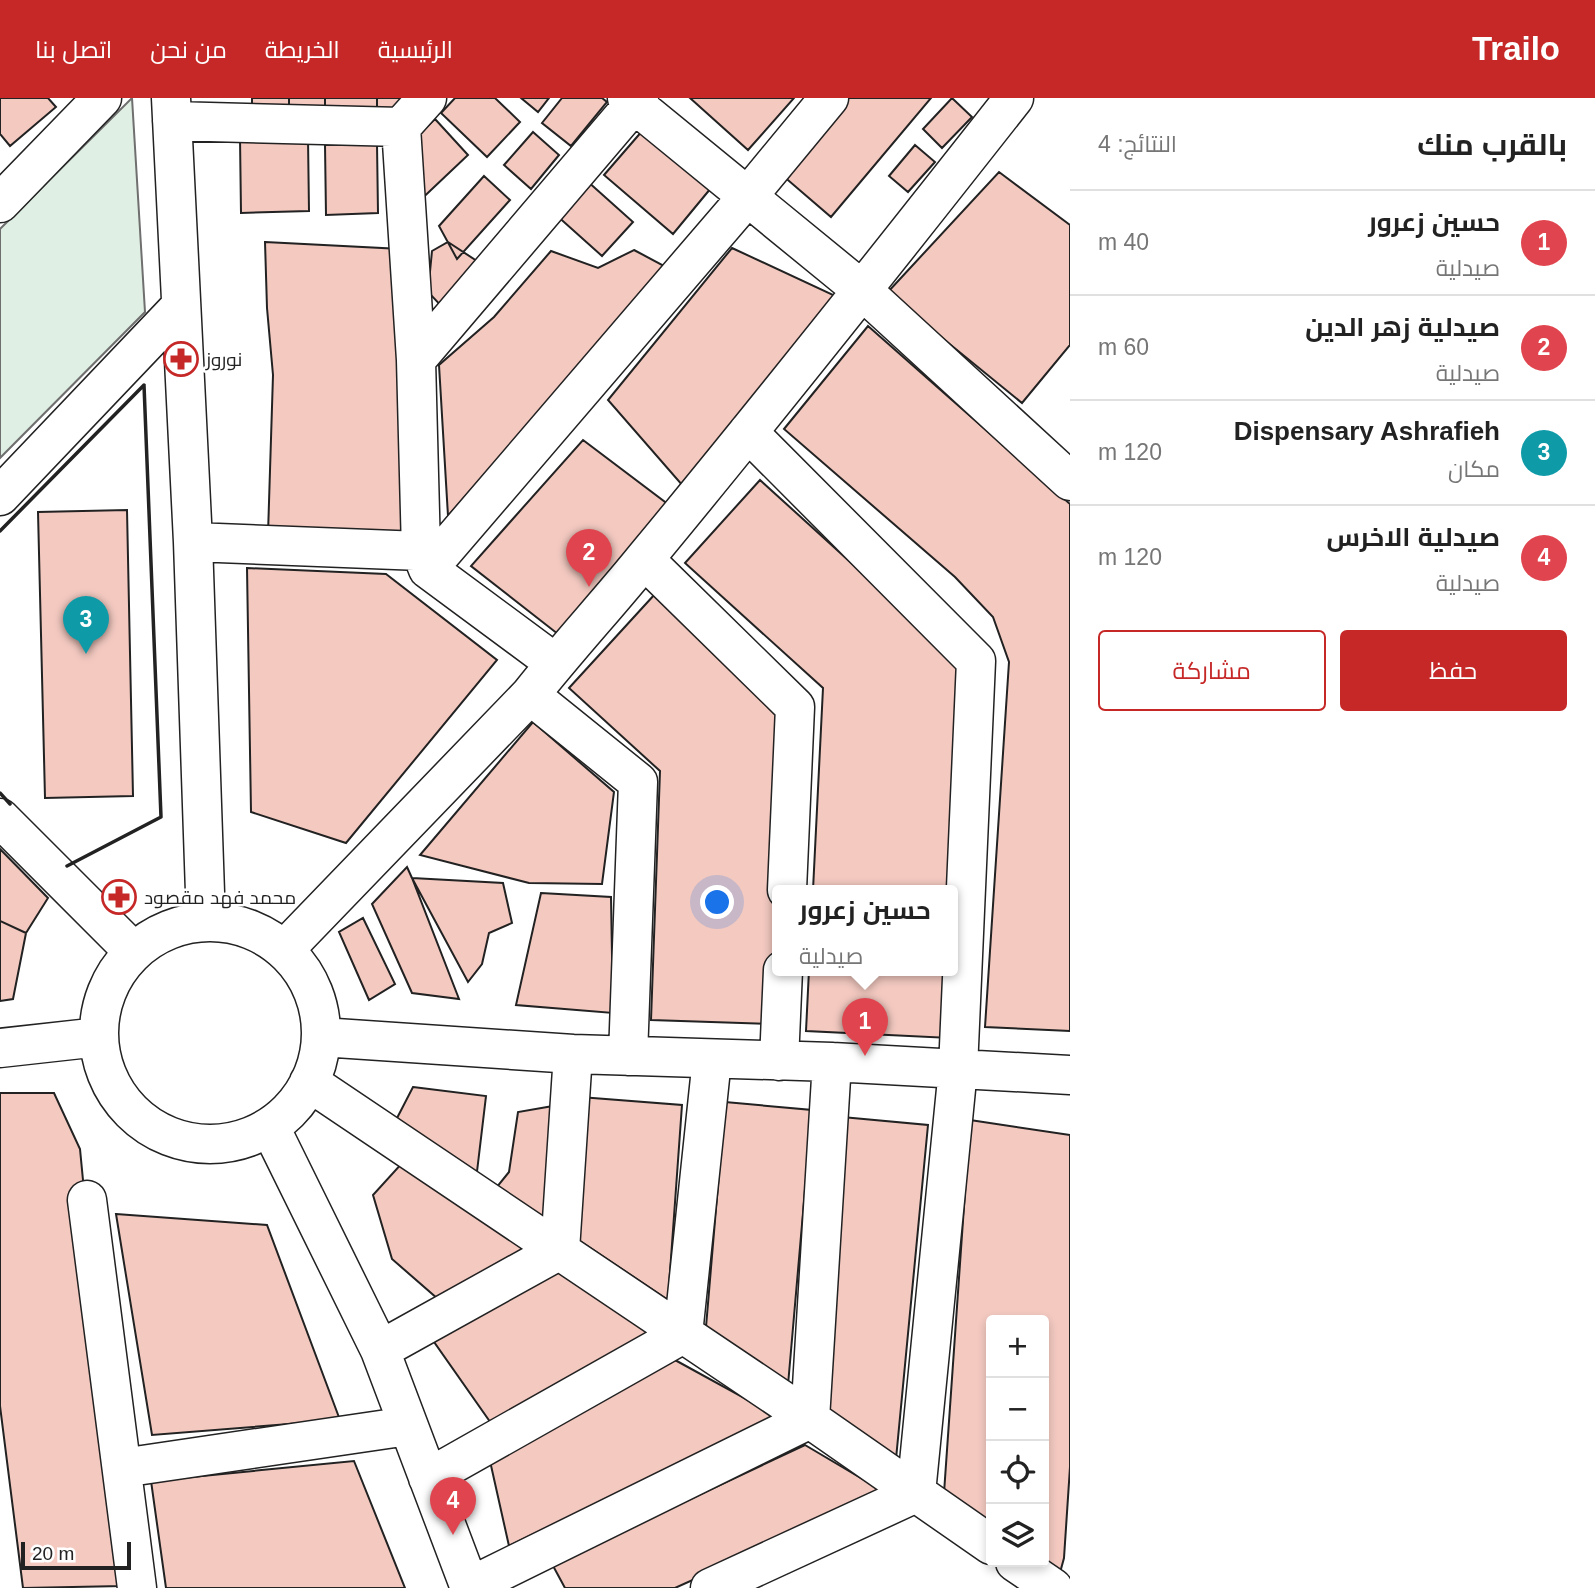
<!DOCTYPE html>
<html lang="ar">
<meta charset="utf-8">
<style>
body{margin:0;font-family:Arial,Cairo,sans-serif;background:#f6f6f6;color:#222;direction:rtl}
.controls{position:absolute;right:21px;bottom:21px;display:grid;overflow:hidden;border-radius:7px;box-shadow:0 4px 10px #0003}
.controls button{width:63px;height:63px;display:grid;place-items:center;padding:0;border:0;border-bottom:2px solid #e0e0e0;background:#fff;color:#222;font:35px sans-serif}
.scale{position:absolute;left:21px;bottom:18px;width:110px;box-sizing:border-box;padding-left:7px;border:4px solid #222;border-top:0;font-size:19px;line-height:24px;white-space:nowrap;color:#222;-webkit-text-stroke:5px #fff;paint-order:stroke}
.you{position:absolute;left:718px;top:805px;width:24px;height:24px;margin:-18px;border:5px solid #fff;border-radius:50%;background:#1a73e8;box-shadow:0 0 0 10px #1a73e833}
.badge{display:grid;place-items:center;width:46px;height:46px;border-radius:50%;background:#c62828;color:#fff;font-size:23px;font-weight:700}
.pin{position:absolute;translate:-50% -58px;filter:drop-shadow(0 2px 4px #0008)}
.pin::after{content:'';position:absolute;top:37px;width:24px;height:21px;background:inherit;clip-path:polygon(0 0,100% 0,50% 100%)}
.popup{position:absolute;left:772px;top:787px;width:186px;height:91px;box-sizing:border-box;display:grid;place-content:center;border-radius:7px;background:#fff;filter:drop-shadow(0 2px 5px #0005);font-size:23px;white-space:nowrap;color:#767676}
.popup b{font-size:26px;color:#222}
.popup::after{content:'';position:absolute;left:50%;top:100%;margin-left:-14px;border:14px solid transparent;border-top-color:#fff}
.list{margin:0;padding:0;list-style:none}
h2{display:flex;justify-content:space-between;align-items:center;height:91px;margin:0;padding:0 28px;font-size:30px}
h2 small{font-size:23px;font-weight:400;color:#767676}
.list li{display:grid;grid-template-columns:46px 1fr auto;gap:21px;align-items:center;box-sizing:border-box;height:105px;padding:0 28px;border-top:2px solid #e0e0e0}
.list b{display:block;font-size:26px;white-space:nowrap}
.list p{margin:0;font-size:23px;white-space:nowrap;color:#767676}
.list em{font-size:23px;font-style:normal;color:#767676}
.actions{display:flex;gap:14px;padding:21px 28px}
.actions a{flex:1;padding:16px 0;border:2px solid #c62828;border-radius:7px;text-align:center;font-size:24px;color:#c62828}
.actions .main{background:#c62828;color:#fff}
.icon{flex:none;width:38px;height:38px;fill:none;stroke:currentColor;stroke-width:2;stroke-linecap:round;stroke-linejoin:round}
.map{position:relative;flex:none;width:1070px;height:1490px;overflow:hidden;direction:ltr}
header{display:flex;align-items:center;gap:42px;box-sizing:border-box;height:98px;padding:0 35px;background:#c62828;color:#fff}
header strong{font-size:33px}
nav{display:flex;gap:38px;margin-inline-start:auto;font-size:24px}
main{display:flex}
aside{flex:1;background:#fff}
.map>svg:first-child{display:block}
.green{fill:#e0efe3;stroke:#6f6f6f;stroke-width:2}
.building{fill:#f3c9c0;stroke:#222;stroke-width:2}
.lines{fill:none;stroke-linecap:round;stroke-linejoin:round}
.minor-casing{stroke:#222;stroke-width:41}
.minor{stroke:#fff;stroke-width:38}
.wall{stroke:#222;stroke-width:3.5}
.labels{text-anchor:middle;stroke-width:5;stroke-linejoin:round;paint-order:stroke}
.poi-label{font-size:19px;fill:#222;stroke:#fff;text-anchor:start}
</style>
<header>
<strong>Trailo</strong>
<nav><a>الرئيسية</a><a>الخريطة</a><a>من نحن</a><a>اتصل بنا</a></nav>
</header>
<main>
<aside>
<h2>بالقرب منك<small>النتائج: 4</small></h2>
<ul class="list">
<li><span class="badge" style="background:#e0444e">1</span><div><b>حسين زعرور</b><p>صيدلية</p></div><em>40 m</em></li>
<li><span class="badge" style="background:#e0444e">2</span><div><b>صيدلية زهر الدين</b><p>صيدلية</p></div><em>60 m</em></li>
<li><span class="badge" style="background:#0f9aa8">3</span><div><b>Dispensary Ashrafieh</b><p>مكان</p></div><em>120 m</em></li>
<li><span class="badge" style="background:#e0444e">4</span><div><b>صيدلية الاخرس</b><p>صيدلية</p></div><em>120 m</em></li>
</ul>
<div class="actions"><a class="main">حفظ</a><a>مشاركة</a></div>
</aside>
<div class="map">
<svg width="1070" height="1490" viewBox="0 0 1070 1490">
<rect width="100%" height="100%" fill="#fff"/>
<path class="green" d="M 132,0 L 145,214 L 0,360 L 0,131 Z"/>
<path class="building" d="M 0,0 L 48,0 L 56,9 L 10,48 L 0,36 Z
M 252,0 L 289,0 L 289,11 L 252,9 Z
M 289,0 L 325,0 L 325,13 L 289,11 Z
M 325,0 L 377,0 L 377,14 L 325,13 Z
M 377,0 L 416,0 L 402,15 L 377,14 Z
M 455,0 L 495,0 L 520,24 L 487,59 L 441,15 Z
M 521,0 L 549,0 L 538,14 Z
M 562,0 L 602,0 L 607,4 L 571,48 L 542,25 Z
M 690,0 L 794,0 L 748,52 Z
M 847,0 L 931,0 L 831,119 L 782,77 Z
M 952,0 L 972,19 L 942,50 L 923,31 Z
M 435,21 L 468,57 L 413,109 L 409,46 Z
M 643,32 L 711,90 L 673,136 L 604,77 Z
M 533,34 L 559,57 L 531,91 L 504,67 Z
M 240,40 L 308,40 L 309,113 L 241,115 Z
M 377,46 L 378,115 L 326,117 L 325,47 Z
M 915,47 L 935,64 L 908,94 L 889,78 Z
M 999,74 L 1070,127 L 1070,247 L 1022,305 L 887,195 Z
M 484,78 L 510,102 L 457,161 L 439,128 Z
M 586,82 L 633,124 L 602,158 L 555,116 Z
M 265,144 L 401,151 L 407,437 L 268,436 L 273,277 L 267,210 Z
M 448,144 L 483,167 L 447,214 L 428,194 L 432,153 Z
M 732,150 L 844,202 L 683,388 L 608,302 Z
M 634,152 L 666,169 L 448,418 L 439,267 L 494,219 L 551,153 L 598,170 Z
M 868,228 L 1070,406 L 1070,933 L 985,929 L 1009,564 L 993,519 L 955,479 L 784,331 Z
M 583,342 L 681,416 L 563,540 L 471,468 Z
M 760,382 L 968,571 L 950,940 L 806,933 L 809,872 L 952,872 L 952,792 L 813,792 L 823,590 L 685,465 Z
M 127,412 L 133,698 L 45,700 L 38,414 Z
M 247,470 L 386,476 L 497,562 L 346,745 L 251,714 Z
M 655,496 L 786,615 L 778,792 L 774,926 L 651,922 L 660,673 L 569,590 Z
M 533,624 L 614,694 L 602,786 L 529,785 L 420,757 Z
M 0,751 L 48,800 L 26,835 L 0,823 Z
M 407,769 L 412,780 L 459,901 L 412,895 L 372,806 Z
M 412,780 L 503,785 L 512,825 L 489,835 L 482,866 L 468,884 Z
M 541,795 L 611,799 L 613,915 L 516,907 Z
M 363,820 L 395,886 L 369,902 L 339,834 Z
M 0,823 L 26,835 L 13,901 L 0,903 Z
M 413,989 L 486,998 L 476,1082 L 395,1024 Z
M 0,995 L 54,995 L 80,1051 L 122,1488 L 23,1490 L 0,1308 Z
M 580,999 L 682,1007 L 668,1202 L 571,1137 Z
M 725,1004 L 812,1012 L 788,1287 L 706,1229 Z
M 553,1008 L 548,1131 L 496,1090 L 509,1074 L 518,1014 Z
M 842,1019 L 928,1027 L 896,1361 L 825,1315 Z
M 970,1022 L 1070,1037 L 1070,1369 L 1064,1460 L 1058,1482 L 1044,1464 L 1044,1222 L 991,1222 L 991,1432 L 944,1395 Z
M 403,1064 L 529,1154 L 438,1201 L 392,1161 L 373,1097 Z
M 116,1116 L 267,1127 L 340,1322 L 152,1337 Z
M 556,1168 L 656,1239 L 493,1328 L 432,1241 Z
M 675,1262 L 777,1318 L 509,1448 L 490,1363 Z
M 805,1347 L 886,1395 L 675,1490 L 565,1490 L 552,1466 Z
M 354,1363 L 405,1490 L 166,1490 L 151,1383 Z"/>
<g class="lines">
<g class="minor-casing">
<path id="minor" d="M 171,0 L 193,444 L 206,824
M 627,0 L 863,193 L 1070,383
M 172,23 L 401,29 L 416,262 L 421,453
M 401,29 L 427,0
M 0,105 L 102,0
M 416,262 L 639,0
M 0,398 L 180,209
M 193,444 L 421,453 L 428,471 L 555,565
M 645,462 L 795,609 L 787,792
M 428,471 L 748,98 L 829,0
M 530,597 L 638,684 L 628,958
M 0,720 L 134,854
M99 935a111 111 0 1 1 222 0a111 111 0 1 1-222 0Z
M 284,852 L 530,597 C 567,550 608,506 646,459 C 771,308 893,154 1014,0
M 321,939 L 573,956 L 832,964 L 1070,977
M 0,950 L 99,939
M 779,963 L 783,872
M 309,984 L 810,1321 L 991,1447
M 270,1029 L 380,1252 L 470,1490
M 87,1102 L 137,1490
M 380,1252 L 560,1152 L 573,956
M 122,1370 L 408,1328
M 428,1380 L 683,1236 L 712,961
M 1015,1464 L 1053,1490
M 469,1489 L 810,1321 L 832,964
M 710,1490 L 916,1395 L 958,971 L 976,563 L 748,334"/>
</g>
<use href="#minor" class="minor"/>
<path class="wall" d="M 0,433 L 144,287
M 0,695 L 10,706
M 67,768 L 161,719 L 144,287"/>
</g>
<defs>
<g id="pharmacy-ring" transform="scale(1.75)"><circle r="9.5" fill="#fff" stroke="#c62828" stroke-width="1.5"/><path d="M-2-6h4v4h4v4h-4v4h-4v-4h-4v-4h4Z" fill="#c62828"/></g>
</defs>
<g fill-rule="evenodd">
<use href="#pharmacy-ring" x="181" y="261"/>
<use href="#pharmacy-ring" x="119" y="799"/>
</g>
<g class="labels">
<g class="poi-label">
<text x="206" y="268">نوروز</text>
<text x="144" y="806">محمد فهد مقصود</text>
</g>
</g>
</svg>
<div class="controls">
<button>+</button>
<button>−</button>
<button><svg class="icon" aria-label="locate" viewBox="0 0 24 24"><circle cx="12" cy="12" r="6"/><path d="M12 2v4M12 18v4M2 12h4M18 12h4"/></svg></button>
<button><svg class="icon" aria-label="layers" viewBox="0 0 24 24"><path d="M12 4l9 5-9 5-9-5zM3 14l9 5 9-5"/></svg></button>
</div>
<div class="scale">20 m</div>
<div class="you"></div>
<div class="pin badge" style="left:865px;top:958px;background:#e0444e">1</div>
<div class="popup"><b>حسين زعرور</b>صيدلية</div>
<div class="pin badge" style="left:589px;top:489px;background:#e0444e">2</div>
<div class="pin badge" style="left:86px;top:556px;background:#0f9aa8">3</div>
<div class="pin badge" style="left:453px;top:1437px;background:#e0444e">4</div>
</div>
</main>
